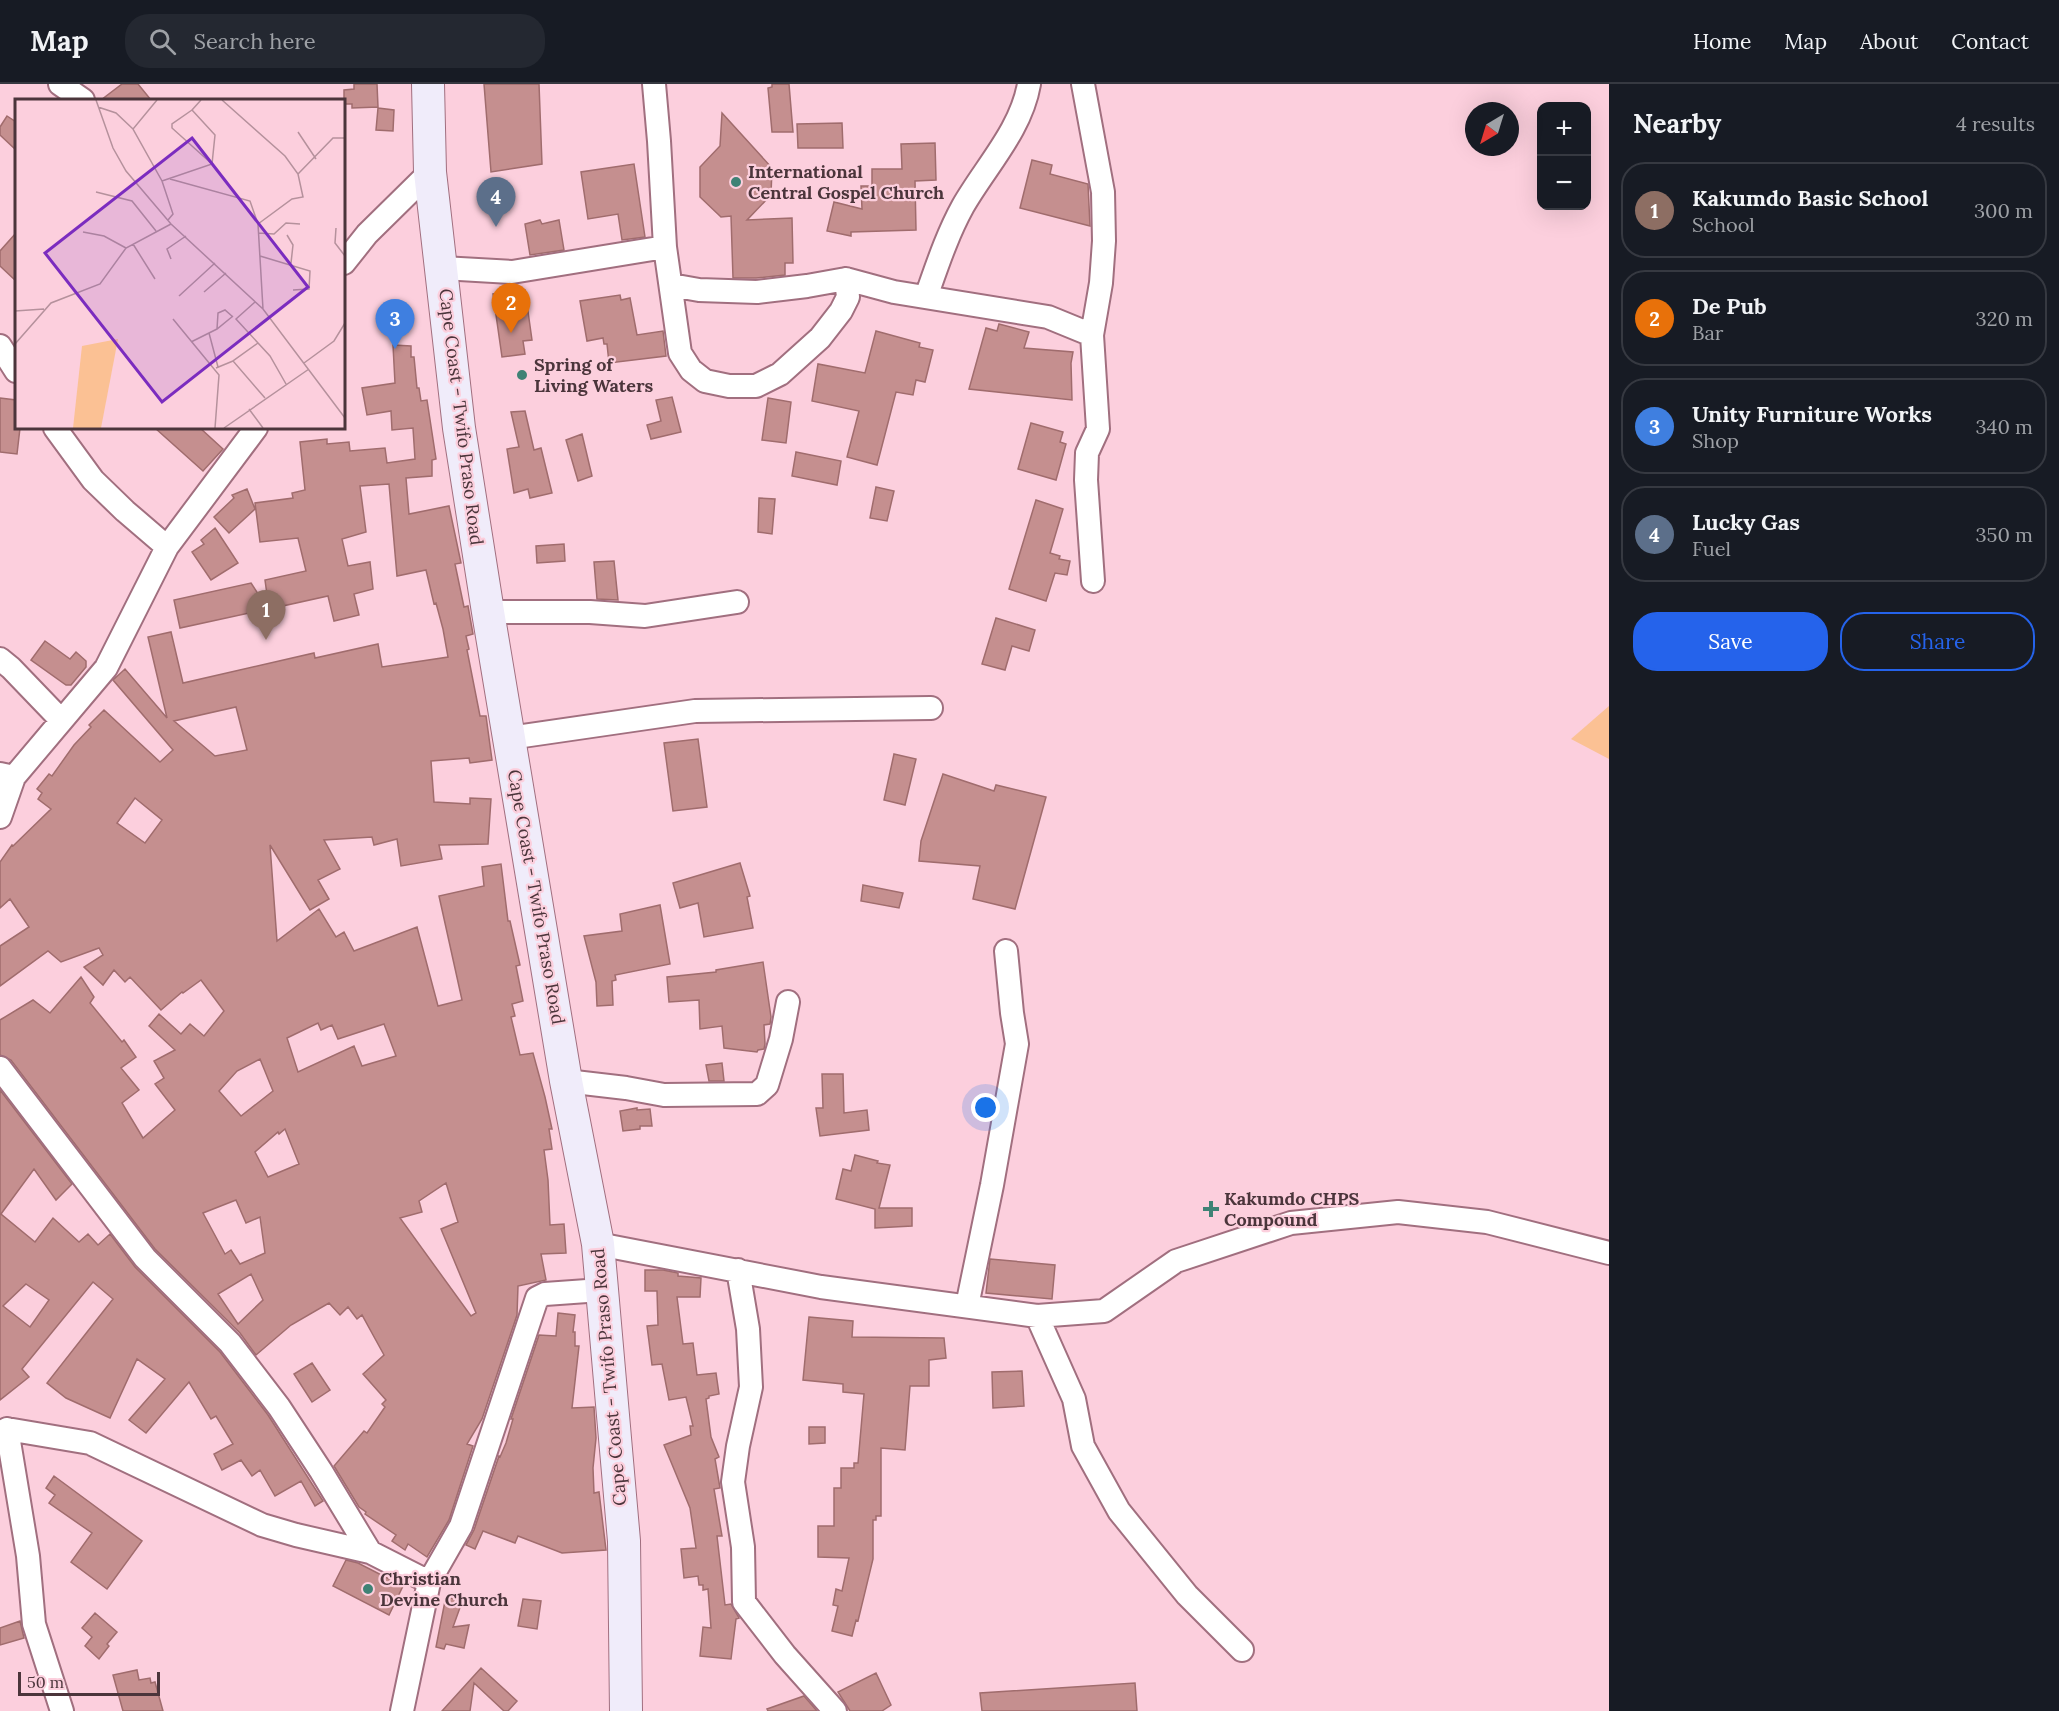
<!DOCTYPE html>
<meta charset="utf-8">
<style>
body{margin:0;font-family:Lora,serif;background:#242831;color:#f1f3f6}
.controls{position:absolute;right:18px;top:18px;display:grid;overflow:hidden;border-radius:12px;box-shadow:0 6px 24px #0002}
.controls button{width:54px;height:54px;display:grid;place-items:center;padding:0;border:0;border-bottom:2px solid #363941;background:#171b24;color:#f1f3f6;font:30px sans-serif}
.compass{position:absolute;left:1465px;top:18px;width:54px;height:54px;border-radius:50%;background:#171b24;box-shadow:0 6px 24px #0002;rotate:218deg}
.scale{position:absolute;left:18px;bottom:15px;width:142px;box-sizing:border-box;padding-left:6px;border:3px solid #4b353b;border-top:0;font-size:16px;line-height:21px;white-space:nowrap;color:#4b353b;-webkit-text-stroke:4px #fccfdd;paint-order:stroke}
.you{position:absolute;left:986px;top:1024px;width:21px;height:21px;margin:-15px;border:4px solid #fff;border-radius:50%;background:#1a73e8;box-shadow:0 0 0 9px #1a73e833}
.badge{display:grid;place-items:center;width:39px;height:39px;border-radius:50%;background:#2563eb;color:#fff;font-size:20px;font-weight:700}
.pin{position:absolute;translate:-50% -50px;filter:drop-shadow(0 2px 3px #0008)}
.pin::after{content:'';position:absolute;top:32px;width:21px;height:18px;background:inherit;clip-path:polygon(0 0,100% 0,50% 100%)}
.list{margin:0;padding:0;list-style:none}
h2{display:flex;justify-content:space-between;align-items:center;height:78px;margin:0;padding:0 24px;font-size:26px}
h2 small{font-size:20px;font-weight:400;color:#9ea1a6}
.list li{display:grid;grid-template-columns:39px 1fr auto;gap:18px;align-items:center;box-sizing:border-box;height:96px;margin:0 12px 12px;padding:0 12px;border:2px solid #363941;border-radius:24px}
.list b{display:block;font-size:22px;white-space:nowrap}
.list p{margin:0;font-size:20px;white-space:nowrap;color:#9ea1a6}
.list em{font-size:20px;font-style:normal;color:#9ea1a6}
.actions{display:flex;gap:12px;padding:18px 24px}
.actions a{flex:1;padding:14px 0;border:2px solid #2563eb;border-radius:24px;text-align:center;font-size:21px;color:#2563eb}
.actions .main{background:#2563eb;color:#fff}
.icon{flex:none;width:33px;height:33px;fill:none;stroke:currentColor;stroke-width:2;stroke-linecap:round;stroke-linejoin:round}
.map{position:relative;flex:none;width:1609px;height:1627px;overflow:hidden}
header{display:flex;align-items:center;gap:36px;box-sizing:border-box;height:84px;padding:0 30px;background:#171b24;border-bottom:2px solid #363941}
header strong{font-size:28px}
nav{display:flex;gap:33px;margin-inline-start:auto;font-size:21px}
.search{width:420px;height:54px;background:#242831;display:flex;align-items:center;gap:15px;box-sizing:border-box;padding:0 21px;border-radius:24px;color:#9ea1a6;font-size:22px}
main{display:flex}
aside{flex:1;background:#171b24}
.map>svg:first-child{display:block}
.green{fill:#fbc194}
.building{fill:#c58f8f;stroke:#a06c6d;stroke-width:1.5;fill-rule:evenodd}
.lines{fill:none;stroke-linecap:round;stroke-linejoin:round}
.minor-casing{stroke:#a16f7f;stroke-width:26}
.secondary-casing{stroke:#a16f7f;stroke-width:34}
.minor{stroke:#fff;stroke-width:22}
.secondary{stroke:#f0ecfa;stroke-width:32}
.poi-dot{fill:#3f8275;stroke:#fccfdd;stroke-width:2}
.labels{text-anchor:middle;stroke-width:4.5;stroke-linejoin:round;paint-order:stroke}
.poi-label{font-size:18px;font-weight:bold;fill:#4b353b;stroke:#fccfdd;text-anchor:start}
.street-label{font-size:18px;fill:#4b353b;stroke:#fccfdd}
.inset-road{fill:none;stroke:#b5919c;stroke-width:1.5}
.view{fill:#7b2cbf;fill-opacity:0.15;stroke:#7b2cbf;stroke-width:3}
.inset-edge{fill:none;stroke:#4b353b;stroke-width:3}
</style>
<header>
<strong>Map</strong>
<div class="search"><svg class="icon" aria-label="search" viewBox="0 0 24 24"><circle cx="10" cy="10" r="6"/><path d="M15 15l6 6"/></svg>Search here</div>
<nav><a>Home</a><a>Map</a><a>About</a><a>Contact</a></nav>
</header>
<main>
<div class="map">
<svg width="1609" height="1627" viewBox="0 0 1609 1627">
<rect width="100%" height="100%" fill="#fccfdd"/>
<path class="green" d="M 1609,622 L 1609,675 L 1571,655 Z"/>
<path class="building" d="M 122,0 L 138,0 L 151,16 L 101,16 Z
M 354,0 L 377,0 L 378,23 L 352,24 L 352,20 L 344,20 L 344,6 L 354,5 Z
M 484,0 L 539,0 L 542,80 L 491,88 Z
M 772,0 L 789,0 L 793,48 L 772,48 L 768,4 L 772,3 Z
M 378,24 L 394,26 L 393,47 L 376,46 Z
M 722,29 L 772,84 L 771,111 L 747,136 L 792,134 L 793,179 L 785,179 L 785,191 L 756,194 L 733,194 L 731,132 L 721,133 L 700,113 L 700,83 L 720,62 Z
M 7,32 L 16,38 L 16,66 L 0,51 L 0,43 Z
M 842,39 L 843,64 L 798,64 L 797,40 Z
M 935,59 L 936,96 L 915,97 L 916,146 L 851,148 L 851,152 L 827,147 L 834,118 L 862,125 L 861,102 L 872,102 L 872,85 L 902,85 L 901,60 Z
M 1032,76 L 1052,81 L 1050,90 L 1088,100 L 1090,142 L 1020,124 Z
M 634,80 L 645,153 L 622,156 L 618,130 L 588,135 L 581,88 Z
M 540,136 L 542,140 L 559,136 L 564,166 L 530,171 L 525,140 Z
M 16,149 L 16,197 L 0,182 L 0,167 Z
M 525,206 L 532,256 L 523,257 L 525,270 L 502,273 L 493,210 Z
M 620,211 L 621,216 L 630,214 L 637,251 L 663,247 L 666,272 L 609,279 L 607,260 L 604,260 L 603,254 L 587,257 L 580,217 Z
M 999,240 L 1029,248 L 1024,264 L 1073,268 L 1071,279 L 1072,316 L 969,305 L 986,244 L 997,247 Z
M 876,247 L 920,259 L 919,263 L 933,266 L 925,298 L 916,296 L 913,311 L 896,308 L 877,381 L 847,373 L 859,327 L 812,317 L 818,280 L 865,289 Z
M 393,261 L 411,262 L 411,273 L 414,273 L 417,304 L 419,304 L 421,317 L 427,316 L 436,375 L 432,376 L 432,392 L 406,394 L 409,430 L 449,422 L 461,479 L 455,480 L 464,523 L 468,522 L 473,550 L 466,552 L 469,565 L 467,566 L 480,632 L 486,632 L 492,676 L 470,679 L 469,674 L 431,677 L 434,718 L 470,720 L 470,714 L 491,715 L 488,760 L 439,761 L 442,775 L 401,782 L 397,755 L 374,761 L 372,753 L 324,756 L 340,785 L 318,796 L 329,815 L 310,826 L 270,761 L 277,857 L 319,825 L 336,853 L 344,848 L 354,867 L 417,843 L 438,922 L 462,916 L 439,812 L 484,802 L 482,783 L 501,780 L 508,837 L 510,837 L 520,881 L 516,882 L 523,917 L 512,920 L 515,932 L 511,933 L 520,971 L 533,969 L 545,1013 L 552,1045 L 549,1045 L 552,1065 L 544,1066 L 548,1096 L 550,1141 L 564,1140 L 566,1169 L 541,1170 L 546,1196 L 518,1202 L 517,1231 L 482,1335 L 467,1360 L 473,1362 L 449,1436 L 427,1473 L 408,1460 L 405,1466 L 392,1457 L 396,1451 L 365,1430 L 366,1428 L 359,1423 L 334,1382 L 364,1347 L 367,1349 L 385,1323 L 382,1320 L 386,1316 L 363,1290 L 384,1271 L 362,1231 L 357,1235 L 348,1223 L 340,1231 L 329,1219 L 291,1241 L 256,1271 L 240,1249 L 155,1165 L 11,976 L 0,971 L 0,936 L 33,916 L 50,929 L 81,893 L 94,913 L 90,919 L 122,958 L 124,956 L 136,973 L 121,984 L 139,1006 L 122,1019 L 143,1054 L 175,1026 L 155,1000 L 164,994 L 154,977 L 175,966 L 149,942 L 159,930 L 181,950 L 190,940 L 204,952 L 224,927 L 201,896 L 183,909 L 182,908 L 161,926 L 130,893 L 125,898 L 114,886 L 103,901 L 84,883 L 103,871 L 99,864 L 61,878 L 48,867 L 0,902 L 0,862 L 29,843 L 10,815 L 0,824 L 0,778 L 12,761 L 13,762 L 51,725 L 38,715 L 42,709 L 37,705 L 49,690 L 52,692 L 74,661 L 91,643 L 89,641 L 104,626 L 160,678 L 173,666 L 113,596 L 125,585 L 167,634 L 148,553 L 171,548 L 183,599 L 314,569 L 315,574 L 378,560 L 382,583 L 448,573 L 443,545 L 436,519 L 434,520 L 426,486 L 397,492 L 389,400 L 360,402 L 366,448 L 342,455 L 348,482 L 370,478 L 373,505 L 354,510 L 359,531 L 334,537 L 328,512 L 269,525 L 265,496 L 306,487 L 298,454 L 260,458 L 255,419 L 293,414 L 292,409 L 305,406 L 300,358 L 327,355 L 327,360 L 349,358 L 350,367 L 385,364 L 387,379 L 415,375 L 413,344 L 392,346 L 391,327 L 367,331 L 362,304 L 395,299 ZM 236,623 L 247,666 L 215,672 L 174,637 ZM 135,714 L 162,736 L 145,759 L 117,739 ZM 318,939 L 321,946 L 332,941 L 338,955 L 384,940 L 396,972 L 362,982 L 354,962 L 298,988 L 287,954 ZM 260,975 L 273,1007 L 241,1032 L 219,1007 L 237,987 ZM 285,1045 L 299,1080 L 268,1093 L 255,1068 L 278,1048 L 279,1050 ZM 446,1099 L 458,1138 L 441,1145 L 476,1229 L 471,1232 L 400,1134 L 422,1128 L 419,1117 ZM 236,1116 L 246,1139 L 260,1133 L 265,1169 L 240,1180 L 231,1166 L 225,1170 L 203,1129 ZM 251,1190 L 263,1216 L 238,1240 L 218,1210 Z
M 672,313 L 681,348 L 651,355 L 647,341 L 661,337 L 656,316 Z
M 0,314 L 16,316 L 16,344 L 20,344 L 17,370 L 0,368 Z
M 768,314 L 791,318 L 786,359 L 762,356 Z
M 525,327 L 534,366 L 541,364 L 552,409 L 530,414 L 528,405 L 514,409 L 507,365 L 519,363 L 511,328 Z
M 1031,339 L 1063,348 L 1060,358 L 1066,360 L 1056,396 L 1018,385 Z
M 155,344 L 200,344 L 223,365 L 203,387 Z
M 582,350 L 592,392 L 578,397 L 566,356 Z
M 796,368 L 841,377 L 837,401 L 792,392 Z
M 876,403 L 894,407 L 887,437 L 870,434 Z
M 247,405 L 255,425 L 229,449 L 214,433 L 234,414 L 232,411 Z
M 759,414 L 775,415 L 772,450 L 758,448 Z
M 1036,416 L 1063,425 L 1050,469 L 1060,472 L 1059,475 L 1070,477 L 1067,491 L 1055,489 L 1046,517 L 1009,505 Z
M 215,444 L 238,479 L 211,496 L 192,468 L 204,460 L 201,456 Z
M 564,460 L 565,477 L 537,479 L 536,462 Z
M 614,477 L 618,516 L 597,515 L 594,478 Z
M 251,499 L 268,525 L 180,544 L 174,516 Z
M 996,534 L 1035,546 L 1029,567 L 1012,562 L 1005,586 L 982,580 Z
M 45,557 L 70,575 L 76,568 L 86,577 L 86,583 L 71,601 L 66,601 L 31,576 Z
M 698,655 L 707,723 L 673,727 L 664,659 Z
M 894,670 L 916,675 L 905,721 L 884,716 Z
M 943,690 L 994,707 L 996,701 L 1046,713 L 1015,825 L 973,815 L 980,782 L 919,777 L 921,757 Z
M 740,779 L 750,812 L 747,813 L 753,844 L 704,853 L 698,819 L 680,824 L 673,799 Z
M 863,801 L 903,809 L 899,824 L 861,817 Z
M 660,821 L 670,880 L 615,891 L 616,896 L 612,897 L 613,921 L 597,922 L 596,898 L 584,852 L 622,847 L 620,830 Z
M 763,878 L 771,933 L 770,940 L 764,941 L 765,960 L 764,965 L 758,966 L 757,968 L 724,964 L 722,942 L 700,945 L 699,916 L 669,918 L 667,893 L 716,888 L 716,886 Z
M 722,979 L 724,997 L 709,997 L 706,981 Z
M 822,990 L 843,990 L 844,1029 L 867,1026 L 869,1046 L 820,1052 L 816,1024 L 823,1024 Z
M 0,1006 L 72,1100 L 56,1116 L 34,1085 L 1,1130 L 35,1158 L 53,1134 L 79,1158 L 88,1150 L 98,1161 L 110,1150 L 135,1183 L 220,1268 L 268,1331 L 323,1417 L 315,1422 L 301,1397 L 275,1412 L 260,1386 L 252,1392 L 241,1376 L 222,1386 L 214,1370 L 233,1360 L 216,1332 L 211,1335 L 189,1298 L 146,1349 L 129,1336 L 165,1295 L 137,1275 L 110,1334 L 66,1314 L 47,1299 L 113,1215 L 93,1198 L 22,1285 L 29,1293 L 0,1316 ZM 26,1200 L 49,1216 L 30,1243 L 3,1222 Z
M 637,1024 L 637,1026 L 650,1025 L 652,1042 L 640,1042 L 640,1045 L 623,1047 L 620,1027 Z
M 855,1071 L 878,1077 L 877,1079 L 890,1081 L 879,1124 L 912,1124 L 912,1142 L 875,1144 L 875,1125 L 836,1115 L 843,1085 L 851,1087 Z
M 990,1175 L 1055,1181 L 1052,1215 L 986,1209 Z
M 645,1186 L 663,1186 L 678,1189 L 678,1192 L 701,1194 L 700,1213 L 677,1213 L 683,1260 L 693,1259 L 697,1291 L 716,1289 L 719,1310 L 709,1312 L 709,1314 L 706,1315 L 711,1353 L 719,1373 L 715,1375 L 720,1404 L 714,1405 L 722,1452 L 717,1452 L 725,1521 L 731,1520 L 739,1534 L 736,1535 L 731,1575 L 700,1572 L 703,1543 L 711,1544 L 708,1505 L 703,1506 L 703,1501 L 699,1501 L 698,1492 L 684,1494 L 681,1465 L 696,1464 L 690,1424 L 664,1361 L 691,1351 L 690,1342 L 693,1342 L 686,1313 L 669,1316 L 662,1280 L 652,1281 L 647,1242 L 658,1241 L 657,1207 L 645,1207 Z
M 558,1229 L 575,1231 L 573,1248 L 575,1248 L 575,1262 L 579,1262 L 572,1324 L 594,1323 L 596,1354 L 593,1384 L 594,1409 L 599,1408 L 606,1466 L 562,1469 L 518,1452 L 515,1459 L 483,1447 L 475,1465 L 466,1461 L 474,1446 L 499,1372 L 500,1373 L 506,1359 L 513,1335 L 511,1335 L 539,1251 L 556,1252 Z
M 809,1233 L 853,1237 L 852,1253 L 944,1254 L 946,1274 L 929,1276 L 929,1302 L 910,1302 L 905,1366 L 881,1364 L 881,1432 L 876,1432 L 876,1436 L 873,1436 L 873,1475 L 858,1537 L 856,1536 L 852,1552 L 832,1547 L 838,1522 L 833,1521 L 836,1505 L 842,1507 L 849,1474 L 818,1473 L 818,1442 L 834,1442 L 834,1404 L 841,1404 L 841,1384 L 854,1384 L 854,1379 L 858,1379 L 864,1310 L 843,1308 L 843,1300 L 803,1296 Z
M 312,1279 L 330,1306 L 312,1318 L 294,1290 Z
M 1022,1287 L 1024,1322 L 993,1324 L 992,1288 Z
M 809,1343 L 825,1343 L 825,1359 L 809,1360 Z
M 54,1392 L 142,1457 L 107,1505 L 71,1478 L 92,1449 L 49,1419 L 55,1411 L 46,1404 Z
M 346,1476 L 358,1479 L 403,1502 L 389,1531 L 333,1502 Z
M 446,1512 L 462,1518 L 453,1543 L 469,1541 L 464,1564 L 446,1560 L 444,1565 L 436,1563 Z
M 523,1515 L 541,1517 L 537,1545 L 518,1542 Z
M 95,1529 L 117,1548 L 107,1560 L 109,1562 L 99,1575 L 85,1562 L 92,1553 L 82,1544 Z
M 20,1537 L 24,1554 L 0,1561 L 0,1544 Z
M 481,1584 L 517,1617 L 508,1627 L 504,1627 L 474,1599 L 470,1627 L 442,1627 Z
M 137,1586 L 139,1596 L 150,1594 L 151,1599 L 155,1598 L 163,1627 L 123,1627 L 113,1591 Z
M 876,1589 L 891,1621 L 882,1627 L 850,1627 L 838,1608 Z
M 1135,1599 L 1137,1627 L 982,1627 L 980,1609 Z
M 804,1612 L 817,1627 L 768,1627 L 767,1625 Z"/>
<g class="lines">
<g class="minor-casing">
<path id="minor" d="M 60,0 L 83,16
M 1083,0 L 1103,108 L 1104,157 L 1101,199 L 1092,251 L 1098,345 L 1087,369 L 1086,396 L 1093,497
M 665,163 L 680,269 L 691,286 L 705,297 L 729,302 L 756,302 L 780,290 L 820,254 L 841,227 L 848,213 L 846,195
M 344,179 L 367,150 L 430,88
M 442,184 L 512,188 L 665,163 L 659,57 L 654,0
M 671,201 L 699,206 L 757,208 L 807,202 L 846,195 L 894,208 L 1048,233 L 1092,251
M 926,213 C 937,182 947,151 963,122 C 986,82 1021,46 1029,0
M 0,262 L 16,287
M 55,344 L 93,396 L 125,427 L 167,463
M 488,528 L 590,528 L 645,532 L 737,518
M 0,575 L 11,584 L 61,636
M 509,654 L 695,627 L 931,624
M 0,690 L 14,693 L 106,584 L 167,463 L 256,344
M 0,733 L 14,693
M 0,984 L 145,1174 L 230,1259 L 279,1323 L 321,1387 L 370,1468
M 566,997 L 626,1004 L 664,1011 L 757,1010 L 767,1001 L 781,955 L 788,918
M 598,1160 L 821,1203 L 1037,1232 L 1104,1227 L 1176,1177 L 1291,1139 L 1398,1128 L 1487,1138 L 1609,1169
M 738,1186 L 748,1245 L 751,1303 L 738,1362 L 733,1398 L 743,1463 L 744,1518 L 785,1571 L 835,1627
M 967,1222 L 992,1101 L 1017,960 L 1012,929 L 1006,867
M 1037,1232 L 1074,1315 L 1083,1362 L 1119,1427 L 1187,1511 L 1242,1566
M 7,1345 L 28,1472 L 34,1540 L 62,1627
M 0,1349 L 7,1345 L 90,1359 L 262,1441 L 296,1451 L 370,1468 L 429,1498
M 402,1627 L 429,1498 L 461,1442 L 537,1214 L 545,1210 L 601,1206"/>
</g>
<g class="secondary-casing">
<path id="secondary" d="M 428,0 L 430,88 L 459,344 L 488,528 L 566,997 L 598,1160 L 624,1457 L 626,1627"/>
</g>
<use href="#minor" class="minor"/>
<use href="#secondary" class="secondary"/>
</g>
<g class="poi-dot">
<circle cx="736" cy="98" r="6"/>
<circle cx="522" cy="291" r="6"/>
<path d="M1208 1116h6v6h6v6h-6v6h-6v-6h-6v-6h6z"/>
<circle cx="368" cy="1505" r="6"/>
</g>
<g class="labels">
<g class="poi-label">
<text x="748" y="94">International<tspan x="748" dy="21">Central Gospel Church</tspan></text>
<text x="534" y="287">Spring of<tspan x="534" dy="21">Living Waters</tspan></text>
<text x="1224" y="1121">Kakumdo CHPS<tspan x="1224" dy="21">Compound</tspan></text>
<text x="380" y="1501">Christian<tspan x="380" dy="21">Devine Church</tspan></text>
</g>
<g class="street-label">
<text transform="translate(461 333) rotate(83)" y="6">Cape Coast - Twifo Praso Road</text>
<text transform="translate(536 813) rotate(80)" y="6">Cape Coast - Twifo Praso Road</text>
<text transform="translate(609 1293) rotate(-95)" y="6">Cape Coast - Twifo Praso Road</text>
</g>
</g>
<g transform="translate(15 15)">
<rect width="330" height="330" fill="#fccfdd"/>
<path d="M 103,240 L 86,329 L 58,329 L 67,247 Z" fill="#fbc194"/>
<path class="inset-road" d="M 81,1 L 98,49 L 111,72 L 156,125 L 248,210 L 330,319M 142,1 L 118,30 L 147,82 L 158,115 L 153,121M 207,1 L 270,57 L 283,75 L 288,98 L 277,100 L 243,125 L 248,210M 83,8 L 101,14 L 118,30M 177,11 L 157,25 L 157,29 L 197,65M 283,33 L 301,60M 283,75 L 318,39 L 330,39M 155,80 L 235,102 L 243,125M 147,82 L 197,65 L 200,36 L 177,11 L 186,1M 81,93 L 117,102 L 141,132M 321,129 L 320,144 L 330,157M 68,133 L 89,137 L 111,149M 243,134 L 259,135 L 271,124 L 285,125M 272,136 L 278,146 L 276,164M 118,145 L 140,180M 245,157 L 295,172 L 294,190 L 278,191M 156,160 L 152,150 L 171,137M 189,193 L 211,174M 164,197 L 200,164M 240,203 L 221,220 L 255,257 L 271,285M 0,212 L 29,210M 158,220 L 204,276 L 200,329M 202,230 L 203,214 L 210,211 L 218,218M 194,234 L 203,268M 176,243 L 202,230 L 218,217M 243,244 L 218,262 L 250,299M 0,245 L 36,204 L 85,185 L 111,149 L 156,125M 289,264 L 319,242 L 330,224M 201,269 L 218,262M 234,310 L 248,329M 209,329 L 294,270"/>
<path class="view" d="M 177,39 L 293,188 L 147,303 L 30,154 Z"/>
<rect width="330" height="330" class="inset-edge"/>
</g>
</svg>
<div class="controls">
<button>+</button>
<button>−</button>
</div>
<svg class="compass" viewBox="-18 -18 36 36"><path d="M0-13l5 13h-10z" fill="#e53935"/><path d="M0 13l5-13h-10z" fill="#9ea1a6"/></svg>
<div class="scale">50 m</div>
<div class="you"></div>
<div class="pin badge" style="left:266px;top:556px;background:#8d6e63">1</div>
<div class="pin badge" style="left:511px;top:249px;background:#e8710a">2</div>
<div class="pin badge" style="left:395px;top:265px;background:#3f7fe0">3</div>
<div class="pin badge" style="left:496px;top:143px;background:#5c6f8a">4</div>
</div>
<aside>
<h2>Nearby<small>4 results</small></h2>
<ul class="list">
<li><span class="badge" style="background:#8d6e63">1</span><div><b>Kakumdo Basic School</b><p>School</p></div><em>300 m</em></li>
<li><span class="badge" style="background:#e8710a">2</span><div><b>De Pub</b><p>Bar</p></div><em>320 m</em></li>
<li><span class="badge" style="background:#3f7fe0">3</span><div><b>Unity Furniture Works</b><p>Shop</p></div><em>340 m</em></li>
<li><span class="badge" style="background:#5c6f8a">4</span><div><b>Lucky Gas</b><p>Fuel</p></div><em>350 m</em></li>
</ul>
<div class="actions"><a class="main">Save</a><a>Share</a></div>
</aside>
</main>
